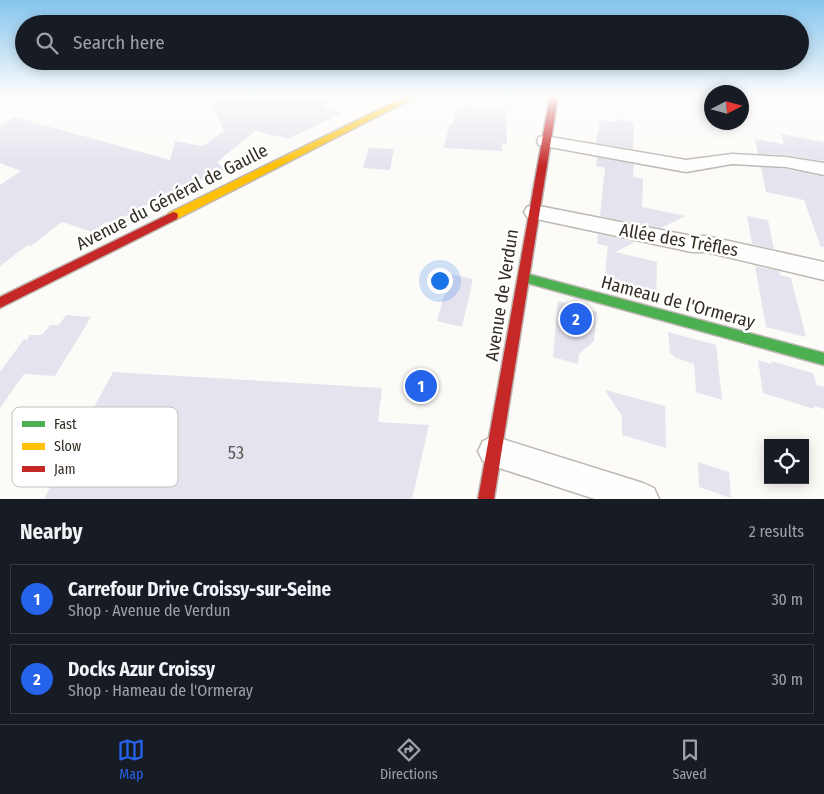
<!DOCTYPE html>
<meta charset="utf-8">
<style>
body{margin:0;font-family:"Fira Sans Condensed",sans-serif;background:#242831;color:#f1f3f6}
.controls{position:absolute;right:15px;bottom:15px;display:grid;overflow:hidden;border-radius:0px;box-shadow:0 2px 12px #0003}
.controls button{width:45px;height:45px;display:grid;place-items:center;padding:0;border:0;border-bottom:1px solid #363941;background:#171b24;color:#f1f3f6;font:25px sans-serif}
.compass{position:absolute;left:704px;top:85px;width:45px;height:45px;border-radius:50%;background:#171b24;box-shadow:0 2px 12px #0003;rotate:84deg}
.you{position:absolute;left:439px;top:280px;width:18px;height:18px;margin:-12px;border:4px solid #fff;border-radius:50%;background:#1a73e8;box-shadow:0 0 0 8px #1a73e833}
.badge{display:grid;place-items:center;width:32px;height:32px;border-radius:50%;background:#2563eb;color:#fff;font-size:16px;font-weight:700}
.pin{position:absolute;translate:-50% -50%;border:2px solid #fff;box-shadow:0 1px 5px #0006}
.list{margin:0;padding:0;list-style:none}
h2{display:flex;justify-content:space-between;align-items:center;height:65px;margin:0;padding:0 20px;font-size:21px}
h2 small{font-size:16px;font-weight:400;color:#9ea1a6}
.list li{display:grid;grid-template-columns:32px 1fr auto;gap:15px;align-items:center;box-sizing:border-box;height:70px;margin:0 10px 10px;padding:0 10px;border:1px solid #363941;border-radius:0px}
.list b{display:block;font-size:19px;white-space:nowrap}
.list p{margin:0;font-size:16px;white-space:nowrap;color:#9ea1a6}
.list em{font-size:16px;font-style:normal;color:#9ea1a6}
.icon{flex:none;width:28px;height:28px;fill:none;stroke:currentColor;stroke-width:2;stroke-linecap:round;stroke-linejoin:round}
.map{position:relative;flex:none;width:824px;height:499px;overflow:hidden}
.search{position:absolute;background:#171b24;box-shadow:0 2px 12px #0003;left:15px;right:15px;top:15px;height:55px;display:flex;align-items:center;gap:12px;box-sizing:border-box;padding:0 18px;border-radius:28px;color:#9ea1a6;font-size:19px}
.sheet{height:225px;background:#171b24}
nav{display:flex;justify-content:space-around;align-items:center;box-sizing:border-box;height:70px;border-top:1px solid #363941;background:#171b24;font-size:14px;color:#9ea1a6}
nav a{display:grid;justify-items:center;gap:2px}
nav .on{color:#2563eb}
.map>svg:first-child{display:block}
.building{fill:#e4e3ee}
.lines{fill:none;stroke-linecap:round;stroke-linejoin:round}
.street-casing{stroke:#bdb8b3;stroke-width:3}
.fast-casing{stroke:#bdb8b3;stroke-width:3}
.slow-casing{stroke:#bdb8b3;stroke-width:3}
.jam-casing{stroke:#bdb8b3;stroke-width:3}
.street{fill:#fffefe;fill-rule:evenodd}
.fast{fill:#4caf50;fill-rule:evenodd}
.slow{fill:#ffc107;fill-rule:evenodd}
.jam{fill:#c62828;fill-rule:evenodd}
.labels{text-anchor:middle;stroke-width:5;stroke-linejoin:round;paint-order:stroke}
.street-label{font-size:18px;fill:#342d23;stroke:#fff}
.near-number-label{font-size:18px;fill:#605a56}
.key{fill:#fff;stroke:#c2c0bd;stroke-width:1}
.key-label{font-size:14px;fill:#342d23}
</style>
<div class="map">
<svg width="824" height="499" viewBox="0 0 824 499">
<rect width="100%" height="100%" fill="#fdfbf8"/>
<path class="building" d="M 220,96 L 336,96 L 322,108 L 343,113 L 288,139 L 255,131 L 217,162 L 224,169 L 111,223 L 106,222 L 93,232 L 62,222 L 31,246 L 28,245 L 0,266 L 0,185 L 21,171 L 0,163 L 0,125 L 14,117 L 170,160 L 175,141 L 203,146 L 224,131 L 211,102 Z
M 466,107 L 506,109 L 507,144 L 502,143 L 502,151 L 444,148 L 449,125 L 453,125 L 454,112 Z
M 616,119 L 634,122 L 633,149 L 596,143 L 600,120 L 616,122 Z
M 781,134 L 824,142 L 824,161 L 786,155 L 758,154 L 755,139 L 784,144 Z
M 369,148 L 394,149 L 390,170 L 363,168 Z
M 597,157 L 634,164 L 633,177 L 643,179 L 642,207 L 685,216 L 661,228 L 600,216 L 605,168 L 596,166 Z
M 761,167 L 786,169 L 824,177 L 824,247 L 821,247 L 804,200 L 766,192 Z
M 747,216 L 768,220 L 774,249 L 752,244 Z
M 598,234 L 635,242 L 615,252 L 657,262 L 656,298 L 620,289 L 605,274 L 608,246 L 597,244 Z
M 755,266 L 779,271 L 780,275 L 791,278 L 806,337 L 766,327 Z
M 450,274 L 473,279 L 462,327 L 437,321 Z
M 558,301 L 597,312 L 594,341 L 579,354 L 578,364 L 553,357 Z
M 66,315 L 91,317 L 55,376 L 24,374 L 0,408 L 0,372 L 24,339 L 27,340 L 30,335 L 42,335 L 50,325 L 59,325 Z
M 668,332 L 716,345 L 722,400 L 696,392 L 694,364 L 676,358 L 670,353 Z
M 758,360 L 772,364 L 771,361 L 813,373 L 817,385 L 824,387 L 824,409 L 814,406 L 814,409 L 763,393 Z
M 113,372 L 382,388 L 378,422 L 429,425 L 412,499 L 44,499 Z
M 605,390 L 665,406 L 666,448 L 622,435 L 622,416 Z
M 698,462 L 729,472 L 731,498 L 699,487 Z"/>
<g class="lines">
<g class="street-casing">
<path id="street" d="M 545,136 L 686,160 L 732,154 L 786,157 L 824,163 L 824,175 L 786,167 L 732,164 L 686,172 L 539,145 L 537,141 L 539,137 Z
M 534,205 L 692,236 L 706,236 L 824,262 L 824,280 L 706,252 L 692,252 L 527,217 L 524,212 L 527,207 Z
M 493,436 L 643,483 L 654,488 L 659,499 L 595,499 L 493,466 L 483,461 L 478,451 L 483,441 Z"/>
</g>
<g class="fast-casing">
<path id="fast" d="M 524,273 L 824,353 L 824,365 L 520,281 L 518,278 L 520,275 Z"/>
</g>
<g class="slow-casing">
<path id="slow" d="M 407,96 L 417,96 L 177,219 L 173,220 L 168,216 L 169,213 Z"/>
</g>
<g class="jam-casing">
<path id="jam" d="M 550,96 L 558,96 L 494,499 L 478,499 Z
M 173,212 L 177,213 L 178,216 L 177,219 L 0,308 L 0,297 Z"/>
</g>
<use href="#street" class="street"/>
<use href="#fast" class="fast"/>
<use href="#slow" class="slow"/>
<use href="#jam" class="jam"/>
</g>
<linearGradient id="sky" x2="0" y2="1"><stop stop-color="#85c5ee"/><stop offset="0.58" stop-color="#fefdfc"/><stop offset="1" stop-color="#fefdfc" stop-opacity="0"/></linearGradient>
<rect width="824" height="166" fill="url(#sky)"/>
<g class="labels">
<g class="street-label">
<text transform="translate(172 197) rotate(-27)" y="6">Avenue du Général de Gaulle</text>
<text transform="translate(679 240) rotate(10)" y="6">Allée des Trèfles</text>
<text transform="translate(502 295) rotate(-81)" y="6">Avenue de Verdun</text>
<text transform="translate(678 302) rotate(15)" y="6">Hameau de l'Ormeray</text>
</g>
<g class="near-number-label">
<text x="236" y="459">53</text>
</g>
</g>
<rect x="12" y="407" width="166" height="80" rx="8" class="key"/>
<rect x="22" y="421" width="23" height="6" fill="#4caf50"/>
<rect x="22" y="443" width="23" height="7" fill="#ffc107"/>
<rect x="22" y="466" width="23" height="6" fill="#c62828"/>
<g class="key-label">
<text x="54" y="429">Fast</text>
<text x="54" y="451">Slow</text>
<text x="54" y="474">Jam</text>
</g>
</svg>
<div class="controls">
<button><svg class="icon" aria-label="locate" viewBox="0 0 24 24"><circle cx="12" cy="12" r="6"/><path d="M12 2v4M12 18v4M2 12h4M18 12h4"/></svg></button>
</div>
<svg class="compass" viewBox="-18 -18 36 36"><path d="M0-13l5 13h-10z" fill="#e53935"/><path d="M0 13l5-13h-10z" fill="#9ea1a6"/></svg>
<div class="you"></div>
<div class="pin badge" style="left:421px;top:386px">1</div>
<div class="pin badge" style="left:576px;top:319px">2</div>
<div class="search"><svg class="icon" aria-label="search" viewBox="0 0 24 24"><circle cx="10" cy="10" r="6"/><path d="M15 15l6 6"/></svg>Search here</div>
</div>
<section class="sheet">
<h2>Nearby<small>2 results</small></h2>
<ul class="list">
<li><span class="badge">1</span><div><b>Carrefour Drive Croissy-sur-Seine</b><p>Shop · Avenue de Verdun</p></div><em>30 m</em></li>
<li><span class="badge">2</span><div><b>Docks Azur Croissy</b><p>Shop · Hameau de l'Ormeray</p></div><em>30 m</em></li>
</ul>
</section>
<nav>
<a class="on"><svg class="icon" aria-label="map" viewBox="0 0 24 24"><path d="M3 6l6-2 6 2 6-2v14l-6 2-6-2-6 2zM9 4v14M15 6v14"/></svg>Map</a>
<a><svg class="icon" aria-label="directions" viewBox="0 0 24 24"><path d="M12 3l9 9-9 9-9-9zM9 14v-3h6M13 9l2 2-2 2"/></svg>Directions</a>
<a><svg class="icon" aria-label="saved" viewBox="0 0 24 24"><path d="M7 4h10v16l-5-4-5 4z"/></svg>Saved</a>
</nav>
